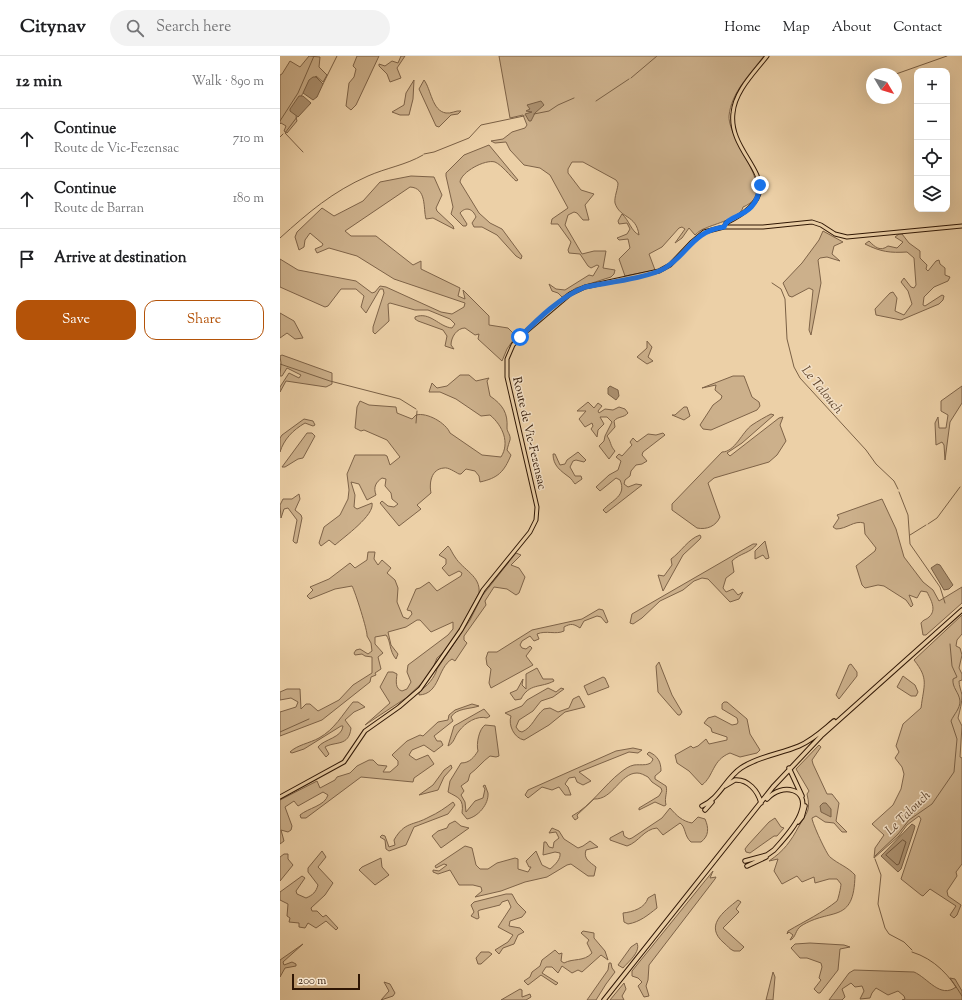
<!DOCTYPE html>
<meta charset="utf-8">
<style>
body{margin:0;font-family:"Sorts Mill Goudy",serif;background:#f2f2f2;color:#202124}
.controls{position:absolute;right:12px;top:12px;display:grid;overflow:hidden;border-radius:8px;box-shadow:0 4px 16px #0002}
.controls button{width:36px;height:36px;display:grid;place-items:center;padding:0;border:0;border-bottom:1px solid #e0e0e0;background:#fff;color:#202124;font:20px sans-serif}
.compass{position:absolute;left:586px;top:12px;width:36px;height:36px;border-radius:50%;background:#fff;box-shadow:0 4px 16px #0002;rotate:128deg}
.scale{position:absolute;left:12px;bottom:10px;width:68px;box-sizing:border-box;padding-left:4px;border:2px solid #2f1604;border-top:0;font-size:11px;line-height:14px;white-space:nowrap;color:#2f1604;-webkit-text-stroke:3px #f3e0c6;paint-order:stroke}
.stop{position:absolute;width:12px;height:12px;margin:-9px;border:3px solid #1a73e8;border-radius:50%;background:#fff}
.stop.end{background:#1a73e8;border-color:#fff;box-shadow:0 1px 4px #0008}
.list{margin:0;padding:0;list-style:none}
h2{display:flex;justify-content:space-between;align-items:center;height:52px;margin:0;padding:0 16px;font-size:17px}
h2 small{font-size:13px;font-weight:400;color:#757577}
.list li{display:grid;grid-template-columns:26px 1fr auto;gap:12px;align-items:center;box-sizing:border-box;height:60px;padding:0 16px;border-top:1px solid #e0e0e0}
.list b{display:block;font-size:15px;white-space:nowrap}
.list p{margin:0;font-size:13px;white-space:nowrap;color:#757577}
.list em{font-size:13px;font-style:normal;color:#757577}
.actions{display:flex;gap:8px;padding:12px 16px}
.actions a{flex:1;padding:9px 0;border:1px solid #b45309;border-radius:12px;text-align:center;font-size:14px;color:#b45309}
.actions .main{background:#b45309;color:#fff}
.icon{flex:none;width:22px;height:22px;fill:none;stroke:currentColor;stroke-width:2;stroke-linecap:round;stroke-linejoin:round}
.map{position:relative;flex:none;width:682px;height:944px;overflow:hidden}
header{display:flex;align-items:center;gap:24px;box-sizing:border-box;height:56px;padding:0 20px;background:#fff;border-bottom:1px solid #e0e0e0}
header strong{font-size:19px}
nav{display:flex;gap:22px;margin-inline-start:auto;font-size:14px}
.search{width:280px;height:36px;background:#f2f2f2;display:flex;align-items:center;gap:10px;box-sizing:border-box;padding:0 14px;border-radius:22px;color:#757577;font-size:15px}
main{display:flex}
aside{flex:1;background:#fff}
.map>svg:first-child{display:block}
.green{fill:#ccb08b;stroke:#7e6348}
.water{fill:#ac9170;stroke:#7a6045}
.lines{fill:none;stroke-linecap:round;stroke-linejoin:round}
.shore{stroke:#6e543a;stroke-width:1}
.stream{stroke:#7a6045;stroke-width:1}
.major-casing{stroke:#2f1604;stroke-width:5}
.highway-casing{stroke:#2f1604;stroke-width:5.5}
.major{stroke:#ecd0a7;stroke-width:3}
.highway{stroke:#ecd0a7;stroke-width:3.5}
.route{stroke:#1a73e8;stroke-width:5}
.labels{text-anchor:middle;stroke-width:3;stroke-linejoin:round;paint-order:stroke}
.street-label{font-size:12px;fill:#2f1604;stroke:#f3e0c6}
.water-label{font-size:13px;font-style:italic;fill:#61472f;stroke:#f3e0c6}
</style>
<header>
<strong>Citynav</strong>
<div class="search"><svg class="icon" aria-label="search" viewBox="0 0 24 24"><circle cx="10" cy="10" r="6"/><path d="M15 15l6 6"/></svg>Search here</div>
<nav><a>Home</a><a>Map</a><a>About</a><a>Contact</a></nav>
</header>
<main>
<aside>
<h2>12 min<small>Walk · 890 m</small></h2>
<ul class="list">
<li><svg class="icon" aria-label="ahead" viewBox="0 0 24 24"><path d="M12 20V5M6 11l6-6 6 6"/></svg><div><b>Continue</b><p>Route de Vic-Fezensac</p></div><em>710 m</em></li>
<li><svg class="icon" aria-label="ahead" viewBox="0 0 24 24"><path d="M12 20V5M6 11l6-6 6 6"/></svg><div><b>Continue</b><p>Route de Barran</p></div><em>180 m</em></li>
<li><svg class="icon" aria-label="arrive" viewBox="0 0 24 24"><path d="M6 21V4h12l-3 4 3 4H6"/></svg><div><b>Arrive at destination</b></div></li>
</ul>
<div class="actions"><a class="main">Save</a><a>Share</a></div>
</aside>
<div class="map">
<svg width="682" height="944" viewBox="0 0 682 944">
<rect width="100%" height="100%" fill="#ecd0a7"/>
<filter id="stains"><feTurbulence type="fractalNoise" baseFrequency=".005" numOctaves="4"/><feColorMatrix values="0 0 0 0 .2 0 0 0 0 .09 0 0 0 0 .02 0 0 0 .5 -.17"/></filter>
<radialGradient id="worn" r=".72"><stop offset=".6" stop-color="#630" stop-opacity="0"/><stop offset="1" stop-color="#630" stop-opacity=".3"/></radialGradient>
<path class="green" d="M 29,0 L 40,1 L 39,11 L 47,19 L 43,26 L 36,20 L 21,40 L 16,61 L 17,65 L 7,77 L 4,75 L 6,70 L 1,67 L 0,68 L 0,19 L 2,18 L 10,5 L 20,11 Z
M 77,0 L 99,0 L 76,49 L 71,54 L 66,50 L 69,27 L 74,21 L 76,13 L 73,10 Z
M 121,0 L 125,0 L 117,12 L 121,22 L 110,26 L 107,18 L 99,10 L 99,8 L 105,10 L 112,5 L 118,7 Z
M 219,0 L 484,0 C 470,18 451,37 449,60 C 448,86 501,136 463,151 C 461,162 434,168 426,172 C 422,173 418,176 415,179 L 409,172 L 402,182 L 395,187 L 405,173 L 402,171 L 399,172 L 382,191 L 369,198 L 375,214 L 345,220 L 339,203 L 350,192 L 348,183 L 339,184 L 337,182 L 347,178 L 350,173 L 347,167 L 339,168 L 338,165 L 342,158 C 349,164 351,175 359,179 C 356,158 340,163 335,147 C 334,141 338,133 338,127 L 336,124 L 303,106 L 292,106 L 288,113 L 288,117 L 301,134 L 314,138 L 305,149 L 309,164 L 303,164 L 297,157 L 294,156 L 288,159 L 285,169 L 302,198 L 314,195 L 326,195 L 323,212 L 335,214 L 334,218 L 331,221 L 296,232 L 282,241 L 278,237 L 272,235 L 269,228 L 276,233 L 285,234 L 309,219 L 313,220 L 319,210 L 317,209 L 311,212 L 308,210 L 300,198 L 289,197 L 288,194 L 291,186 L 278,168 L 271,168 L 272,163 L 288,152 L 270,119 L 260,112 L 244,109 L 230,94 L 226,86 L 215,87 L 211,85 L 223,83 L 232,76 L 245,72 L 247,69 L 243,59 L 230,62 Z
M 134,24 L 133,43 L 129,59 L 120,59 L 112,56 L 124,49 L 126,37 Z
M 144,24 C 151,33 152,55 166,57 C 171,58 176,54 181,55 L 178,58 L 171,59 L 159,71 L 156,70 L 139,33 Z
M 209,89 L 238,124 L 236,125 C 230,120 222,109 215,106 C 205,103 181,116 180,126 L 199,157 L 210,167 L 222,173 L 242,200 L 241,203 L 236,200 L 217,179 L 202,171 L 194,171 L 192,167 L 196,161 C 193,153 186,150 180,157 L 187,168 L 186,170 L 183,170 L 171,158 L 173,151 L 166,120 L 166,117 L 184,99 Z
M 131,120 L 154,121 L 162,139 L 156,152 L 157,155 L 173,170 L 174,173 L 153,162 L 146,163 C 143,152 147,132 130,131 L 65,175 L 71,180 L 96,180 L 133,209 L 141,205 L 141,213 L 180,232 L 178,240 L 185,243 L 183,234 L 209,260 L 209,269 L 228,272 L 236,280 L 227,293 L 222,305 L 198,283 L 199,278 L 195,279 L 185,272 C 177,272 171,281 171,289 L 174,293 L 165,290 L 167,280 L 163,274 L 138,265 L 135,263 L 135,261 C 150,255 159,271 172,272 L 175,268 L 170,263 L 148,254 L 135,254 L 110,247 L 108,248 L 109,265 L 95,278 L 93,276 L 93,271 L 104,237 L 103,233 L 100,233 L 86,257 L 81,251 L 84,240 L 76,233 L 61,233 L 48,250 L 45,251 L 0,231 L 0,203 L 18,214 L 76,225 L 92,237 L 95,236 L 100,230 L 106,231 L 161,256 L 172,258 L 184,251 L 185,247 L 114,223 L 77,200 L 49,192 L 37,197 L 35,193 L 42,190 L 43,188 L 30,177 L 25,184 L 24,191 L 19,194 L 15,181 L 17,176 L 42,152 L 54,160 L 83,145 L 100,126 Z
M 543,175 L 563,186 L 554,190 L 552,198 L 560,205 L 547,201 L 540,202 L 538,204 L 541,227 L 531,279 L 529,274 L 533,234 L 529,232 L 512,241 L 509,240 L 503,227 L 522,207 L 539,184 Z
M 619,178 L 622,178 L 629,187 L 640,195 L 640,202 L 647,209 L 646,213 L 648,215 L 656,205 L 659,204 L 660,208 L 665,212 L 665,219 L 670,221 L 668,225 L 654,231 L 644,241 L 643,249 L 645,250 L 662,239 L 664,240 L 663,244 L 659,248 L 621,264 L 596,259 L 595,253 L 610,237 L 613,236 L 617,242 L 615,255 L 624,259 L 632,248 L 628,235 L 621,226 L 624,222 L 631,231 L 634,232 L 636,229 L 634,202 L 627,196 C 610,197 601,196 585,188 L 589,185 C 595,191 600,196 608,190 L 617,192 L 623,186 L 615,181 Z
M 0,257 L 14,265 L 23,282 L 15,283 L 7,277 L 0,282 Z
M 367,285 L 372,291 L 368,301 L 373,305 L 367,308 L 357,301 L 367,292 Z
M 2,299 L 52,317 L 52,328 L 46,331 L 6,325 L 0,336 L 0,331 L 9,317 L 19,322 L 21,319 L 7,312 L 2,320 L 0,320 L 1,307 L 0,300 Z
M 180,319 L 189,319 L 196,325 L 209,322 L 207,325 L 210,340 C 223,349 228,357 227,372 C 227,376 231,379 230,384 C 229,387 228,390 227,394 L 231,399 C 224,416 218,422 200,426 L 199,420 L 195,415 L 186,413 L 181,418 L 179,418 C 175,416 168,411 164,412 C 151,413 149,427 151,437 L 137,449 L 141,453 L 119,470 L 100,447 L 102,445 L 108,450 L 114,451 L 118,448 L 112,443 L 111,437 L 105,430 L 106,423 L 102,422 C 96,426 93,431 96,439 L 87,444 L 79,428 L 71,426 L 75,439 L 74,451 L 77,453 L 92,447 C 95,459 64,481 55,489 L 49,484 L 41,490 L 39,487 L 44,471 L 60,459 L 68,443 L 69,434 L 67,418 L 75,399 L 105,399 L 107,400 L 110,409 L 120,401 L 107,384 L 84,374 L 81,375 L 75,372 L 77,351 L 80,345 L 89,349 L 116,351 L 117,357 L 132,363 L 136,359 C 147,356 166,367 170,377 L 202,399 L 221,401 C 230,387 223,370 210,359 L 201,360 L 176,343 L 160,336 L 149,336 L 152,327 L 157,332 L 167,330 Z
M 453,320 L 464,320 L 472,341 L 479,346 L 480,350 L 477,354 L 431,374 L 423,373 L 420,369 L 433,349 L 441,343 L 442,340 L 435,334 L 436,329 L 422,332 Z
M 682,330 L 682,347 L 670,366 L 665,404 L 664,389 L 662,386 L 656,389 L 655,367 L 658,361 L 659,372 L 666,372 L 668,359 L 661,355 L 661,345 Z
M 308,346 L 314,352 L 318,347 L 322,350 L 318,355 L 319,357 L 325,353 L 333,354 L 339,351 L 345,353 L 348,357 C 344,362 338,360 334,365 L 335,371 L 327,380 C 331,385 330,390 335,395 L 329,403 L 319,390 L 324,385 L 325,380 L 332,366 L 327,361 L 320,361 L 324,368 L 318,374 L 317,381 L 311,373 L 313,370 L 312,367 L 305,371 L 299,363 L 306,355 L 297,355 Z
M 404,351 L 407,351 L 410,360 L 404,364 L 392,359 L 395,359 Z
M 491,358 L 494,359 L 462,387 L 447,397 L 450,400 L 499,362 L 503,361 L 500,369 L 506,385 L 497,399 L 489,406 L 434,422 L 428,427 L 440,461 C 436,470 427,474 417,472 L 392,454 L 392,448 L 442,396 C 455,396 462,376 472,369 C 478,365 485,361 491,358 Z
M 24,363 L 33,365 L 35,369 L 33,370 L 25,367 C 13,374 4,383 0,396 L 0,382 L 2,379 Z
M 27,377 L 32,377 L 35,380 L 23,402 L 18,403 L 5,411 L 2,411 Z
M 383,377 L 385,379 L 363,396 L 362,399 L 367,405 L 362,408 L 356,409 L 351,415 L 350,420 L 345,424 L 344,428 L 348,431 L 356,428 L 362,429 L 326,457 L 323,454 C 332,444 347,440 340,424 L 336,422 L 320,435 L 316,431 L 329,419 L 338,414 L 341,405 L 336,401 L 339,398 L 342,400 L 352,389 L 350,386 L 353,382 L 357,386 L 368,378 L 376,379 Z
M 298,396 L 306,404 L 304,406 L 296,404 L 293,405 L 290,411 L 295,420 L 301,420 L 302,423 L 295,428 C 293,426 292,423 289,421 C 281,415 273,410 273,398 L 275,398 L 280,409 L 285,408 L 287,404 Z
M 19,438 L 20,443 L 15,454 L 21,459 L 22,462 L 17,487 L 15,487 L 13,485 L 17,464 L 8,452 L 4,453 L 1,462 L 0,449 L 3,443 L 12,443 Z
M 602,443 L 616,473 L 624,501 L 643,526 L 653,534 L 659,545 L 682,531 L 682,547 L 646,579 L 643,579 L 641,567 C 644,563 646,564 649,561 C 657,554 651,544 647,536 L 641,535 L 637,542 L 629,539 L 633,549 L 631,551 L 626,544 L 604,530 L 598,529 L 585,532 L 582,529 L 576,510 L 595,495 L 596,492 L 585,478 L 584,467 C 574,464 567,473 556,473 L 553,471 L 559,462 L 557,459 Z
M 420,479 L 421,481 L 420,483 L 403,499 L 383,535 L 378,519 L 384,520 L 392,509 L 391,503 C 401,496 408,483 420,479 Z
M 485,485 L 489,502 L 486,503 L 483,499 L 475,503 L 475,495 Z
M 473,488 L 477,488 C 471,497 460,497 452,505 L 454,516 L 446,522 L 443,532 L 446,536 L 453,533 L 458,539 L 463,536 L 459,543 L 450,546 L 428,523 L 422,522 L 414,525 L 403,534 L 380,545 L 362,562 L 353,568 L 350,567 L 352,558 Z
M 168,490 C 171,493 172,497 175,501 C 183,514 201,520 199,537 L 180,573 L 165,595 L 157,602 L 153,612 L 142,627 L 126,642 L 85,669 L 110,647 L 100,631 L 108,616 L 113,616 L 117,618 C 116,625 115,633 122,635 L 127,633 L 131,626 L 127,616 L 128,609 L 168,579 L 173,573 L 173,566 L 151,576 L 140,564 L 137,564 L 126,571 L 108,576 L 111,589 L 118,598 L 116,603 C 109,595 111,585 106,579 L 95,581 L 95,588 L 103,597 L 98,601 L 101,613 L 95,617 L 96,619 L 91,621 L 90,626 L 42,664 L 0,680 L 0,656 L 16,651 L 18,646 L 11,642 L 0,644 L 0,636 L 7,633 L 20,633 L 21,653 L 26,648 L 30,648 L 38,655 L 59,644 L 73,629 L 92,617 L 92,601 L 85,600 L 82,598 L 75,599 L 74,597 L 76,594 L 80,593 L 88,598 L 92,595 L 91,587 L 87,580 C 88,576 75,535 72,530 L 55,533 L 30,543 L 27,540 L 33,534 L 30,531 L 49,523 L 70,507 L 75,512 L 87,504 L 88,496 L 95,496 L 94,503 L 98,509 L 102,504 L 111,512 L 107,517 L 115,524 L 118,532 L 117,546 L 123,561 L 128,563 L 132,558 L 131,555 L 127,554 L 136,533 L 140,532 L 149,526 L 157,535 L 181,520 L 182,517 L 179,515 L 169,520 L 162,512 L 166,508 L 166,503 L 159,499 Z
M 236,497 L 241,499 L 231,509 L 239,512 L 245,521 L 239,537 L 236,539 L 227,533 L 214,531 L 205,545 L 206,549 L 184,580 L 184,584 L 187,587 L 175,605 L 172,603 C 157,612 160,638 139,639 L 139,635 C 147,631 155,621 157,613 L 190,564 L 202,540 Z
M 319,553 L 323,554 L 328,566 L 326,567 L 321,561 L 317,560 L 304,565 L 300,572 C 294,568 291,567 284,571 L 284,575 C 276,579 266,574 257,578 L 259,583 L 254,585 L 250,580 L 242,585 L 240,589 L 242,592 L 246,593 L 250,590 L 252,592 L 246,600 L 253,609 L 211,632 L 209,627 L 211,613 L 207,609 L 206,602 L 208,596 L 217,596 L 252,574 L 302,563 Z
M 682,559 L 682,578 L 677,584 L 676,590 L 680,592 L 682,599 L 679,612 L 682,618 L 682,624 L 679,625 C 679,630 681,634 682,639 C 682,647 680,654 678,662 L 682,670 L 680,701 L 682,702 L 682,808 L 676,816 L 677,820 L 667,835 L 668,840 L 681,849 L 677,859 L 674,862 L 670,859 L 676,850 L 650,833 L 643,840 L 641,839 L 621,823 L 641,763 L 639,760 L 627,769 L 619,780 L 594,802 L 595,792 L 604,779 L 592,768 L 613,749 L 621,733 L 624,718 L 622,711 L 615,702 L 619,696 L 616,690 L 623,668 L 641,652 C 644,628 649,623 634,604 Z
M 379,606 L 392,639 L 402,656 L 400,659 L 398,659 L 378,636 L 376,610 Z
M 571,608 L 577,616 L 577,620 L 559,643 L 556,639 L 569,609 Z
M 257,612 L 263,623 L 273,623 L 274,625 C 261,632 249,627 241,643 L 235,644 L 230,637 L 237,634 L 243,623 L 242,629 L 246,633 L 246,618 Z
M 623,620 L 635,629 L 638,636 L 636,640 L 631,640 L 617,631 Z
M 323,621 L 325,622 L 329,631 L 308,639 L 304,630 Z
M 268,632 L 276,636 L 281,632 L 284,633 L 273,641 L 261,645 L 253,655 L 239,664 L 236,671 L 239,675 L 242,676 C 253,671 255,660 264,653 L 270,652 L 278,656 L 289,652 L 293,643 L 299,640 L 305,651 L 285,656 L 269,669 L 244,684 C 234,682 228,669 231,660 L 225,657 L 242,650 L 247,644 Z
M 73,646 L 78,646 L 85,651 L 74,656 L 65,664 L 71,672 C 69,691 55,685 45,691 L 49,698 L 46,701 L 38,691 C 44,683 62,682 63,670 L 61,670 L 24,693 L 12,697 L 10,696 C 17,689 30,687 39,682 C 55,673 62,659 73,646 Z
M 444,646 L 447,646 L 467,663 L 470,678 L 480,694 L 477,697 L 460,701 L 450,697 C 432,704 434,720 422,729 L 409,715 L 397,707 L 395,699 L 411,690 L 413,692 L 418,690 L 426,683 L 429,688 L 447,684 L 447,681 L 432,676 L 431,672 L 424,667 L 428,662 L 435,660 L 452,669 L 457,668 L 458,666 L 457,662 L 442,653 L 442,648 Z
M 192,648 L 199,650 C 191,653 176,652 171,661 L 173,665 L 154,680 L 157,685 L 161,685 L 163,689 L 154,696 L 144,689 L 132,694 L 129,699 L 136,704 L 148,699 L 154,708 L 134,722 L 133,726 L 81,721 L 26,762 L 21,762 L 20,759 C 28,752 45,750 48,739 L 43,736 L 18,750 L 14,745 L 5,751 L 12,770 L 11,774 L 8,776 L 1,774 L 4,785 L 0,788 L 0,744 L 37,725 L 40,732 L 55,724 L 57,721 L 70,717 L 77,710 L 89,704 L 93,704 L 98,709 L 107,710 L 103,716 L 110,716 L 118,709 L 118,705 L 112,699 L 114,697 L 127,685 L 140,679 L 143,680 L 158,666 L 168,664 L 169,659 L 175,654 Z
M 204,653 L 210,660 L 207,662 C 197,659 185,667 179,675 C 174,681 175,686 168,690 L 174,670 Z
M 205,669 L 215,670 L 219,700 L 216,701 L 210,700 C 203,705 197,713 190,718 L 188,725 L 181,730 L 184,735 L 181,739 L 185,746 L 186,756 L 195,745 L 203,742 L 205,733 L 203,730 L 205,729 L 208,737 C 209,748 198,761 187,763 L 182,757 C 184,743 179,742 168,736 L 170,725 L 181,707 C 190,707 194,701 198,695 C 196,688 199,673 205,669 Z
M 539,689 L 541,691 L 532,704 L 533,708 L 547,738 L 552,738 L 559,747 L 556,765 L 567,776 L 562,776 L 554,767 L 545,766 L 536,760 L 532,762 C 532,767 547,799 550,801 C 558,808 568,811 575,819 C 574,869 551,851 521,870 C 515,874 516,882 510,884 L 513,879 L 509,876 L 507,878 L 508,875 C 525,865 542,857 557,845 C 558,844 561,831 561,828 L 557,823 L 549,823 L 535,827 L 534,821 L 522,826 L 517,820 L 502,828 L 494,815 L 498,803 L 489,805 C 504,795 511,785 519,770 C 527,756 531,755 527,738 L 529,735 L 516,713 Z
M 353,692 L 362,694 L 358,697 L 349,696 L 299,716 L 311,725 L 303,729 L 297,726 L 295,721 L 289,722 L 285,728 L 288,731 L 291,739 L 285,739 L 279,731 L 272,734 L 262,731 L 248,742 L 245,739 L 248,734 L 336,695 Z
M 369,696 C 378,700 381,706 381,715 L 375,720 L 375,723 L 386,730 C 388,736 384,741 386,749 L 384,750 L 375,746 L 359,754 L 359,752 L 379,740 L 382,735 L 381,732 L 372,726 L 368,721 C 364,719 361,717 357,717 C 340,717 333,744 314,743 L 297,759 L 298,762 L 295,764 L 292,760 C 311,750 324,729 341,716 C 345,713 349,710 354,709 C 361,708 371,711 373,703 L 367,698 Z
M 171,709 L 172,712 L 164,721 L 158,734 L 139,739 L 153,729 L 164,714 Z
M 173,746 L 175,749 L 168,758 L 134,771 L 126,789 L 109,795 L 106,793 L 105,784 L 100,781 L 102,779 L 105,780 L 109,791 L 115,789 L 114,784 C 125,765 133,770 149,761 C 158,757 165,752 173,746 Z
M 390,752 C 397,760 402,765 412,767 L 418,761 L 425,763 C 429,772 429,780 421,786 L 411,786 C 404,780 406,771 400,767 L 383,779 L 377,772 C 364,773 359,786 347,790 L 330,784 L 330,782 L 343,775 L 344,780 L 349,783 L 352,782 L 382,762 Z
M 495,762 L 501,771 L 504,772 L 497,780 L 494,780 L 470,797 L 466,796 L 465,793 L 468,789 L 489,766 Z
M 175,765 L 181,770 L 189,772 L 161,792 L 152,780 L 158,775 L 167,772 L 169,768 Z
M 272,772 L 279,775 L 284,783 L 298,792 L 303,790 L 310,785 L 318,791 L 306,794 C 303,803 310,806 316,811 L 314,820 L 308,820 L 291,808 L 287,809 L 267,821 L 245,826 L 221,835 L 195,841 L 202,835 L 201,831 L 193,829 L 179,829 L 170,814 L 158,818 L 153,816 L 153,814 L 159,815 L 167,809 L 164,808 L 156,812 L 155,810 L 185,790 L 192,792 L 196,809 L 200,813 L 208,813 L 217,807 L 235,802 L 238,803 L 238,813 L 248,816 L 251,811 L 249,811 L 246,805 L 256,795 L 262,809 L 270,813 C 275,809 281,803 280,797 L 275,796 L 263,799 L 264,786 L 266,786 L 269,791 L 273,792 L 274,786 L 279,782 L 276,776 L 269,777 Z
M 42,795 L 46,801 L 38,811 L 53,827 L 45,839 L 31,852 L 32,855 L 37,855 L 43,861 L 46,859 L 58,872 L 56,874 L 46,865 L 36,872 L 28,867 L 25,872 L 19,871 L 19,867 L 9,866 L 10,862 L 7,860 L 8,848 L 0,844 L 0,836 L 22,820 L 25,822 L 16,835 L 17,838 L 26,842 C 33,839 36,836 38,829 L 28,816 L 28,812 Z
M 4,798 L 8,798 L 8,803 L 13,809 L 0,825 L 0,801 Z
M 101,802 L 102,811 L 109,819 L 95,829 L 79,814 L 82,811 Z
M 433,815 L 430,822 L 436,821 L 435,823 L 369,909 L 368,924 L 366,930 L 369,940 L 364,941 L 358,930 L 362,926 L 358,922 L 352,920 L 352,915 Z
M 226,838 L 232,838 L 237,847 L 246,856 L 242,861 L 230,865 L 229,870 L 240,872 L 244,876 L 238,879 L 234,888 L 223,892 L 219,898 L 215,894 L 228,886 L 233,879 L 218,871 L 231,851 L 228,844 L 222,846 L 220,849 L 200,854 L 198,855 L 199,862 L 197,863 L 191,860 L 194,856 L 191,849 L 194,846 Z
M 375,838 L 377,852 C 368,859 360,866 348,868 L 344,866 L 343,857 C 353,856 365,852 368,842 Z
M 458,844 L 461,846 L 456,853 L 459,856 L 443,872 L 464,891 L 460,895 L 454,895 C 449,893 448,890 444,887 C 424,870 443,856 458,844 Z
M 303,875 L 314,877 L 314,882 L 325,895 L 328,904 L 321,899 L 302,916 L 298,914 L 292,917 L 282,910 L 278,917 L 272,911 L 266,911 L 262,917 L 278,927 L 276,929 L 261,919 L 248,929 L 244,925 L 250,921 L 252,916 L 260,910 L 262,904 L 275,894 L 279,898 L 282,897 L 281,905 L 284,907 C 293,902 304,906 312,897 L 307,887 L 309,884 L 301,877 Z
M 357,887 C 361,896 348,906 343,912 L 338,909 L 351,891 Z
M 530,887 L 564,889 L 570,891 L 560,893 L 558,914 L 540,937 L 538,937 L 534,933 L 541,924 L 539,922 L 542,911 L 541,907 L 527,902 L 520,902 L 511,892 L 515,888 Z
M 23,888 L 3,906 L 4,909 L 12,906 L 16,908 L 16,910 L 5,912 L 0,921 L 0,904 Z
M 201,896 L 209,896 L 212,898 L 201,908 L 198,908 L 196,902 Z
M 329,907 L 331,907 L 332,912 L 335,916 L 326,928 L 316,944 L 307,944 L 328,914 Z
M 574,914 L 634,916 C 648,922 660,943 676,931 L 670,922 L 675,923 L 682,935 L 682,944 L 622,944 L 625,943 L 624,940 L 618,935 L 608,939 L 596,932 L 592,937 L 590,942 L 580,943 L 584,935 L 582,930 L 575,931 L 571,927 L 562,933 L 565,941 L 562,944 L 549,944 L 569,917 Z
M 493,916 L 495,921 L 493,944 L 486,944 Z
M 104,926 L 110,928 L 115,937 L 113,940 L 101,944 L 109,935 Z
M 344,927 L 346,933 L 342,940 L 344,944 L 330,944 Z
M 240,933 L 242,934 L 242,941 L 250,938 L 251,941 L 246,944 L 221,944 Z"/>
<path class="water" d="M 33,21 L 36,21 L 43,28 L 37,41 L 33,44 L 23,37 L 29,24 Z
M 19,40 L 23,40 L 31,47 L 18,61 L 10,55 L 10,53 Z
M 261,45 L 264,49 L 255,57 L 251,65 L 249,65 L 245,58 L 252,56 L 246,55 L 250,53 L 247,49 Z
M 330,330 L 338,334 L 339,340 L 336,344 L 328,338 L 328,332 Z
M 657,508 L 660,509 L 673,529 L 669,533 L 664,534 L 651,512 Z
M 543,747 L 546,747 L 551,753 L 551,761 L 541,756 L 540,750 Z
M 632,768 L 635,770 L 634,774 L 621,813 L 618,816 L 601,800 Z"/>
<g class="lines">
<path class="shore" d="M 623,784 L 626,786 L 619,808 L 617,809 L 606,799 Z"/>
<path class="stream" d="M 616,18 L 667,0
M 351,22 L 377,0
M 43,28 L 57,0
M 316,45 L 349,23
M 254,58 L 269,55 L 278,49 L 294,42
M 17,61 L 5,77 L 23,96
M 0,65 L 18,37 L 34,0
M 0,81 L 3,78
M 144,98 L 154,96 L 189,82 L 201,69 L 244,60
M 0,182 C 29,156 52,136 88,120 C 106,112 126,109 143,99
M 492,227 L 501,233 L 505,243 L 507,283 L 514,311 L 520,322 L 586,394 L 596,408 L 614,425 L 618,433
M 0,308 L 50,325 L 120,343 L 136,353
M 136,367 L 137,355
M 619,436 L 628,459 L 630,488 L 660,531 L 665,547
M 648,468 L 657,462 L 680,431
M 630,479 L 646,469
M 0,676 L 29,663
M 595,800 L 618,778 L 629,764 L 652,748 L 674,716 L 677,683 L 671,665 C 674,658 680,653 680,645 C 679,636 672,632 673,623 L 677,621 L 672,610 L 670,588
M 595,803 L 601,819 L 598,848 L 605,872 L 609,878 L 624,886 L 632,894
M 632,896 C 655,903 670,920 682,940"/>
<g class="major-casing">
<path id="major" d="M 444,171 L 446,167 C 521,130 447,104 453,57 C 455,35 474,17 487,0
M 0,741 L 64,706 L 85,675 L 119,651 L 140,633 L 181,574 L 203,534 L 250,476 L 256,464 L 257,451 L 227,321 L 227,303 L 233,289 L 243,278 L 290,238 L 305,231 L 379,215 L 390,209 L 411,187 L 424,176 L 444,171 L 483,171 L 532,166 L 541,169 L 555,178 L 567,181 L 682,170"/>
</g>
<g class="highway-casing">
<path id="highway" d="M 509,712 L 522,740
M 445,730 L 455,724 C 468,723 478,735 481,747
M 422,750 C 439,743 446,722 461,712 C 479,700 500,698 519,690 C 533,684 543,674 554,665
M 425,754 L 432,746
M 518,766 L 522,761 L 525,750
M 465,805 L 487,799 L 494,794 C 503,784 517,769 521,756 C 530,733 502,726 487,743
M 467,810 L 486,801
M 324,944 L 493,731 L 541,680 L 682,554"/>
</g>
<use href="#major" class="major"/>
<use href="#highway" class="highway"/>
</g>
<g class="lines">
<path class="route" d="M 240,281 C 258,263 280,241 305,231 C 324,227 369,222 385,212 C 408,198 413,175 444,171 C 448,157 477,163 480,129"/>
</g>
<g class="labels">
<g class="street-label">
<text transform="translate(250 377) rotate(77)" y="4">Route de Vic-Fezensac</text>
</g>
<g class="water-label">
<text transform="translate(543 333) rotate(51)" y="5">Le Talouch</text>
<text transform="translate(627 756) rotate(-44)" y="5">Le Talouch</text>
</g>
</g>
<rect width="100%" height="100%" filter="url(#stains)"/>
<rect width="100%" height="100%" fill="url(#worn)"/>
</svg>
<div class="controls">
<button>+</button>
<button>−</button>
<button><svg class="icon" aria-label="locate" viewBox="0 0 24 24"><circle cx="12" cy="12" r="6"/><path d="M12 2v4M12 18v4M2 12h4M18 12h4"/></svg></button>
<button><svg class="icon" aria-label="layers" viewBox="0 0 24 24"><path d="M12 4l9 5-9 5-9-5zM3 14l9 5 9-5"/></svg></button>
</div>
<svg class="compass" viewBox="-18 -18 36 36"><path d="M0-13l5 13h-10z" fill="#e53935"/><path d="M0 13l5-13h-10z" fill="#757577"/></svg>
<div class="scale">200 m</div>
<div class="stop" style="left:240px;top:281px"></div>
<div class="stop end" style="left:480px;top:129px"></div>
</div>
</main>
